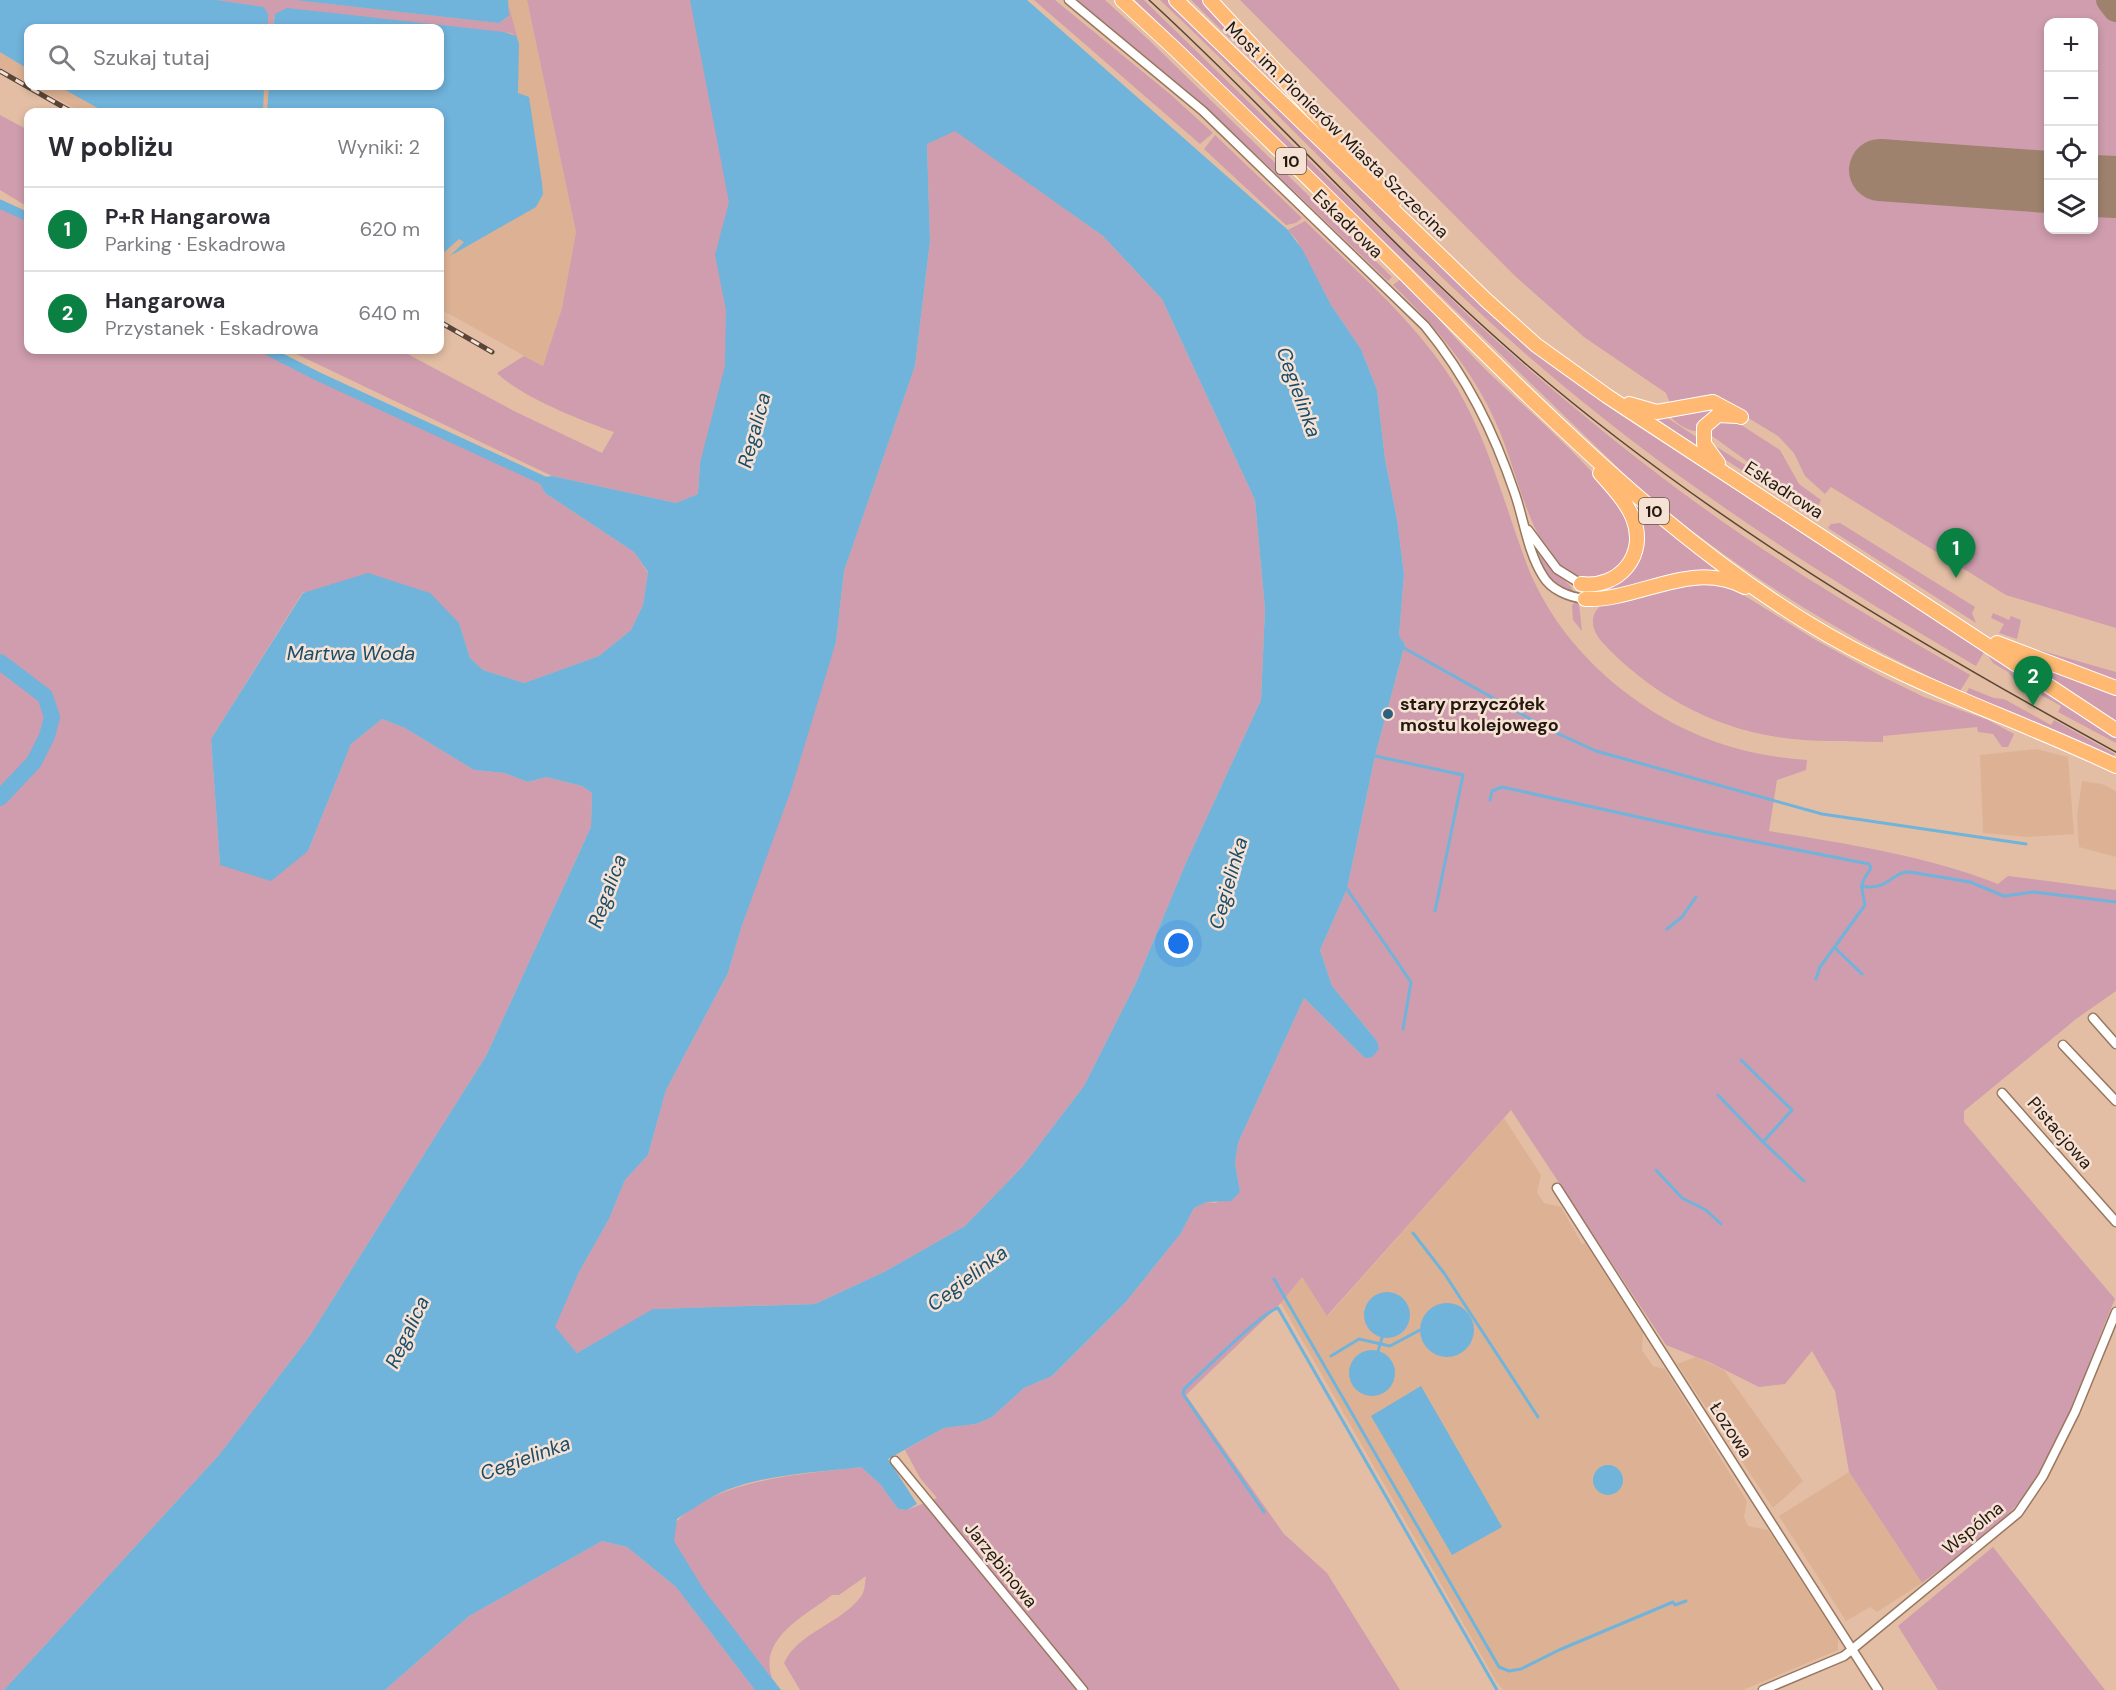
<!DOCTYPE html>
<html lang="pl">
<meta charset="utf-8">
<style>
body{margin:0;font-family:"DM Sans",sans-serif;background:#f2f2f3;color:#2b2b33}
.controls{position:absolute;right:18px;top:18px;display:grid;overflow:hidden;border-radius:12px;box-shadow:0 3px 9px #0003}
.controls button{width:54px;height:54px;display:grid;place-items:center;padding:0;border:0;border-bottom:2px solid #e1e1e2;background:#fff;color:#2b2b33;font:30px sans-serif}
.you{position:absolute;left:1179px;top:944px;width:21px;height:21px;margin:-15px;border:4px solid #fff;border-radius:50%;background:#1a73e8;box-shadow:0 0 0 9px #1a73e833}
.badge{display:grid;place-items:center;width:39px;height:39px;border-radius:50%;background:#0b8043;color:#fff;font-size:20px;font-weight:700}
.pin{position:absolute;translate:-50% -50px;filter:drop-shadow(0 2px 3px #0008)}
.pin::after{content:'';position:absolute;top:32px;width:21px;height:18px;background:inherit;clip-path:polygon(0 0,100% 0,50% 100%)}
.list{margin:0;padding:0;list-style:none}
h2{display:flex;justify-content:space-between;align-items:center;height:78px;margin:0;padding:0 24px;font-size:26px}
h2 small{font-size:20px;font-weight:400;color:#7c7c81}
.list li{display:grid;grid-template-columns:39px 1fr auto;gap:18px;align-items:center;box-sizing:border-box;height:84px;padding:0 24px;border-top:2px solid #e1e1e2}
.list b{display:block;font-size:22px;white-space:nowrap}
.list p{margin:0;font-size:20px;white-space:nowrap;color:#7c7c81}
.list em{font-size:20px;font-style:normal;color:#7c7c81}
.icon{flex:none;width:33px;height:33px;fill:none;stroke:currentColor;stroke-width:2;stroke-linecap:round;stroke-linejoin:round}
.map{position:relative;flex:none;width:2116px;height:1690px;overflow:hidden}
.search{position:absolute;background:#fff;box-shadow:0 3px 9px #0003;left:24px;top:24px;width:420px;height:66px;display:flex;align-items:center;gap:15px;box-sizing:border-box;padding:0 21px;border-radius:12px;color:#7c7c81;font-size:22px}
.panel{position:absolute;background:#fff;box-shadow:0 3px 9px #0003;left:24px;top:108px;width:420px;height:246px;border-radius:12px}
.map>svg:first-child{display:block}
.built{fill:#ddb294}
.green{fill:#cf9dae;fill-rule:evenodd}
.water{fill:#70b3db;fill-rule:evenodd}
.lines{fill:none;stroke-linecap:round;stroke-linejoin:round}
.stream{stroke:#70b3db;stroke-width:3}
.canal{stroke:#70b3db;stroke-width:9}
.river{stroke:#70b3db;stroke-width:16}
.taxiway{stroke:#9e826e;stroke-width:26}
.runway{stroke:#9e826e;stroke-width:62}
.minor-casing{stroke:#99775f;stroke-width:11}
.primary-casing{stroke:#fff;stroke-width:16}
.minor{stroke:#fff;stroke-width:8}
.primary{stroke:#ffb972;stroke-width:14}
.tram{stroke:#594537;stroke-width:1.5}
.rail-casing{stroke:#594537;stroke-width:5}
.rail{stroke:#f6e2d5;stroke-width:3;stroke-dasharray:9;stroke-linecap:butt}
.poi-dot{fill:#2f617e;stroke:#f6e2d5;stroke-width:2}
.labels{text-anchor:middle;stroke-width:5;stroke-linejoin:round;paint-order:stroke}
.shield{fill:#f6e2d5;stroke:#64554a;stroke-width:1.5}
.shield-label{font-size:16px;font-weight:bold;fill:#25180e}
.street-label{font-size:18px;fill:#25180e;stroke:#f6e2d5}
.poi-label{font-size:18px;font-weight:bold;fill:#25180e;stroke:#f6e2d5;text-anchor:start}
.water-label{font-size:20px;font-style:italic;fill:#194d69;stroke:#f6e2d5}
</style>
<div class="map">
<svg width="2116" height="1690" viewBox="0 0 2116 1690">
<rect width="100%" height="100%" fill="#e3bea4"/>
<path class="built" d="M 0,0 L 527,0 L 576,232 L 562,308 L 543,366 L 440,309 L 440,112 L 82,112 L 33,86 L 440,86 L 440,28 L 28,28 L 28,83 L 0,68 Z
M 2036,749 L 2068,757 L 2074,834 L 2028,837 L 1983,833 L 1980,755 Z
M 2082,781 L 2102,784 L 2116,791 L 2116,857 L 2079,847 L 2077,816 Z
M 1504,1118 L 1541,1175 L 1537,1192 L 1544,1203 L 1561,1207 L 1582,1244 L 1585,1243 L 1643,1333 L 1642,1350 L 1653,1366 L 1665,1369 L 1747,1501 L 1744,1517 L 1748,1526 L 1768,1530 L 1838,1637 L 1838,1650 L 1743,1690 L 1503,1690 L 1496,1681 L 1281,1303 L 1302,1277 L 1328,1316 Z
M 1696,1357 L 1724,1370 L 1803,1481 L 1773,1508 L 1677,1364 Z
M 1849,1472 L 1922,1583 L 1877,1612 L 1870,1607 L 1846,1621 L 1779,1516 Z"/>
<path class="green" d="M 216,0 L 294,0 L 499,23 L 509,17 L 509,7 L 518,40 L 512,33 L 274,17 L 273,28 L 268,28 L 268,14 L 264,7 Z
M 527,0 L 709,0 L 744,319 L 700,463 L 698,494 L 676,503 L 552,476 L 288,350 L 400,350 L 514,411 L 602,453 L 614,432 C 580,420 521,397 497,373 L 524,356 L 543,366 L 562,308 L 576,232 Z
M 1034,0 L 1055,0 L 1170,94 L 1213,133 L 1200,144 Z
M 1077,0 L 1105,0 L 1151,42 L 1392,277 L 1388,281 L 1202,103 Z
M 1135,0 L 1144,0 L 1152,8 L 1471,318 C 1564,402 1663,483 1767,552 C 1833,596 1901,635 1970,675 L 1960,691 C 1842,637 1741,573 1641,490 Z
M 1160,0 L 1169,0 L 1183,13 L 1490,314 L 1547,363 L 1622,416 L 1984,652 L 1976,666 C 1821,576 1671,479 1535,362 C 1403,248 1286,119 1160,0 Z
M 1191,0 L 1204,0 L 1326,133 Z
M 1240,0 L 2116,0 L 2116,628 L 2006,595 L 1831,487 L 1825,494 L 1805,476 L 1794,453 L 1778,436 L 1717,399 L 1671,406 L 1666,393 L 1584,337 L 1515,276 ZM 2048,22 L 2094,22 L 2094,230 L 2048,230 Z
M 0,115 L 28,130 L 28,207 L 0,190 Z
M 955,130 L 1103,236 L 1162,299 L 1255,500 L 1265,609 L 1261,700 L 1185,865 L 1136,983 L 1084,1086 L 1023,1166 L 965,1226 L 884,1272 L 815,1304 L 654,1309 L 577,1353 L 554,1327 L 579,1272 L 609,1219 L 625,1180 L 648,1155 L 666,1090 L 728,973 L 741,928 L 836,642 L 844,571 L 915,366 L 930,241 L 927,144 Z
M 1215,135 L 1302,218 L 1296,223 L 1286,225 L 1204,149 Z
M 0,204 L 28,217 L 28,350 L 266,350 L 317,376 L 537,478 L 545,493 L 634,552 L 648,573 L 643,605 L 631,630 L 599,656 L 524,683 L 483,670 L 470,658 L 459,623 L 303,592 L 211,739 L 220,864 L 308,851 L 351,744 L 382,719 L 405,728 L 474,770 L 504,773 L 528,782 L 546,777 L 582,786 L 592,793 L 591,827 L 486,1056 L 309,1337 L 219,1455 L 4,1690 L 0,1690 Z
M 1305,221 C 1358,273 1418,323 1457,388 C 1489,443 1505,506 1527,565 C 1561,653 1646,723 1735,748 C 1759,755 1782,758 1807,760 L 1806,770 L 1777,780 L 1769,831 C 1846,844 1925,855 1998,884 L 2008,876 L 2116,890 L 2116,991 L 2076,1019 L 1964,1111 L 1964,1122 L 2115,1299 C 2087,1363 2060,1457 2014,1508 C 1987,1537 1953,1559 1922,1583 L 1849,1472 L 1835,1391 L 1812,1351 L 1785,1384 L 1759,1387 L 1709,1362 L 1666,1345 L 1511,1110 L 1327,1316 L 1302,1277 L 1281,1303 L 1186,1395 L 1284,1534 L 1327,1573 L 1400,1690 L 800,1690 L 784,1663 C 799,1631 842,1624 862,1595 C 865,1590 865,1582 866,1576 L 839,1595 L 832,1595 C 805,1616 758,1638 772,1678 L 685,1568 L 667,1533 C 706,1478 800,1475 861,1467 L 880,1484 L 898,1509 L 907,1510 L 937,1498 L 920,1478 L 905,1450 L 944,1428 L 976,1424 L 992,1417 L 1024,1388 L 1052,1376 L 1125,1303 L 1181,1233 L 1194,1208 L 1207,1202 L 1215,1203 L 1240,1192 L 1235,1163 L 1238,1143 L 1304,998 L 1365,1058 L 1377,1041 L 1332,986 L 1320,950 L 1347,889 L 1375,756 L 1405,644 L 1399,636 L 1404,574 L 1397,519 L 1385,459 L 1377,390 L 1361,349 L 1331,305 L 1296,239 L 1288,230 Z
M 1401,279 C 1430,308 1456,340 1485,369 C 1518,402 1623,490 1632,530 C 1636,550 1621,563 1609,577 C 1591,578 1575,581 1562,568 C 1527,535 1516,466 1496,423 C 1473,370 1434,325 1393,285 Z
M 1718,407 L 1704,418 L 1698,431 C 1689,432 1673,422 1669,414 Z
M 1663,415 L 1698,438 L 1698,447 L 1652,418 Z
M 1735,421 L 1780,450 L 1799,484 L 1821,500 L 1819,505 L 1800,499 L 1762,477 L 1755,467 L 1708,433 L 1715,422 Z
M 1709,442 L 1750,468 L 1759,479 L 1796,501 L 1794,504 L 1715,453 Z
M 1632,502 L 1721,572 L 1602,595 L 1586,593 L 1604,587 L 1633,566 Z
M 1840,523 L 1975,607 L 1972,613 L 1976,623 L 1828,528 L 1831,524 Z
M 1537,552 L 1571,587 L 1573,591 C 1556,588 1538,569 1537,552 Z
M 1717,583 L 1745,596 L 1814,639 L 1881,676 L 1924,697 L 1988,720 L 2014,734 L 2008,747 L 2002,747 L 1993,734 L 1978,732 L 1977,727 L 1883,736 L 1883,742 C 1848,741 1811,742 1777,737 C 1710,727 1647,691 1602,642 C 1591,629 1588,614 1604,603 L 1664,587 Z
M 1576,602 L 1579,604 L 1582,631 L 1573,620 L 1572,605 Z
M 1993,613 L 2009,620 L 2011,616 L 2021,620 L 2017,639 L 1999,633 L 2004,624 L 1991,618 Z
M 2039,650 L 2116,672 L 2116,680 L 2037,653 Z
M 1988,655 L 2116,738 L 2116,743 L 2058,712 L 2061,706 L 2014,680 L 2008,672 L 1993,663 Z
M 2017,655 L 2060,675 L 2116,695 L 2116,721 Z
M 1969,688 L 1994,698 L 2004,699 L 2051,725 L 2054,720 L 2115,754 L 2113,756 L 1966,694 Z
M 602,1541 L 627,1547 L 676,1587 L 755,1690 L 385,1690 L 469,1616 Z
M 1993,1547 L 2105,1690 L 1938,1690 L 1898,1626 Z"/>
<path class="water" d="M 0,0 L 216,0 L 264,7 L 268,14 L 268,28 L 28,28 L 28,69 L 0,52 Z
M 294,0 L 508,0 L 509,16 L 499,23 Z
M 690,0 L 1027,0 L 1288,230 L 1302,249 L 1331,305 L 1361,349 L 1377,390 L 1385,459 L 1397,519 L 1404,574 L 1399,636 L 1405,644 L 1375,756 L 1347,889 L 1320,950 L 1332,986 L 1377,1041 L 1379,1049 L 1372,1057 L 1365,1058 L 1304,998 L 1238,1143 L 1235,1163 L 1240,1192 L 1231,1201 L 1207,1202 L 1194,1208 L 1181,1233 L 1125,1303 L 1052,1376 L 1024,1388 L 992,1417 L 976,1424 L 944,1428 L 888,1459 L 917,1504 L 907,1510 L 898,1509 L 880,1484 L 861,1467 C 814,1473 759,1474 716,1495 C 702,1502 690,1511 677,1519 L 674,1541 L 704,1590 L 781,1690 L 755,1690 L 676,1587 L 627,1547 L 602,1541 L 469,1616 L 385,1690 L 4,1690 L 219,1455 L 309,1337 L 486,1056 L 591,827 L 592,793 L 582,786 L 546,777 L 528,782 L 504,773 L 474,770 L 405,728 L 382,719 L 351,744 L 308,851 L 271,881 L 220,865 L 211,739 L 303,593 L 368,573 L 430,593 L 459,623 L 470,658 L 483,670 L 524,683 L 599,656 L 631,630 L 643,605 L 648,572 L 634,552 L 545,493 L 537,478 L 552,476 L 676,503 L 698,494 L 700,463 L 725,366 L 726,310 L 715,255 L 729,202 ZM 955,131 L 1103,236 L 1162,299 L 1255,500 L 1265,609 L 1261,700 L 1185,865 L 1136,983 L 1084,1086 L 1023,1166 L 965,1226 L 884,1272 L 815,1304 L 653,1309 L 577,1353 L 555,1327 L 579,1272 L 609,1219 L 625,1180 L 648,1155 L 666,1090 L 728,973 L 741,928 L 791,790 L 836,642 L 844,571 L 915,366 L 930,241 L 927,144 Z
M 287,8 L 504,32 L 516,36 L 519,43 L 518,93 L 529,97 L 542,183 L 543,194 L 536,207 L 450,256 L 464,242 L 459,239 L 440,256 L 440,112 L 267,112 L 269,86 L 440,86 L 440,28 L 273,28 L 275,14 Z
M 58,86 L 264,86 L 263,112 L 105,112 Z
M1364 1315a23 23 0 1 1 46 0a23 23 0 1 1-46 0Z
M1420 1330a27 27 0 1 1 54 0a27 27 0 1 1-54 0Z
M1349 1373a23 23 0 1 1 46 0a23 23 0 1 1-46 0Z
M 1421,1386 L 1502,1527 L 1452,1555 L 1371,1416 Z
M1593 1480a15 15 0 1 1 30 0a15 15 0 1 1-30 0Z"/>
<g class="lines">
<path class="stream" d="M 1404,648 L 1550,730 L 1596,751 L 1822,814 L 2026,844
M 1375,756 L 1463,775 L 1435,911
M 1490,800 L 1492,791 L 1502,787 L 1706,832 L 1869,864 L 1871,868 C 1859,886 1861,884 1865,905 L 1820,967 L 1816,979
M 1861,886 C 1888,892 1892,871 1910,872 L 1970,882 L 2004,896 L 2034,892 L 2116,902
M 1347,889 L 1411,982 L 1403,1029
M 1667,929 L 1682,917 L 1696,897
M 1835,948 L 1862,974
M 1741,1060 L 1792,1110 L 1763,1142 L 1804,1181
M 1718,1095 L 1763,1142
M 1656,1170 L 1682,1198 L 1706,1210 L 1721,1224
M 1413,1233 L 1444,1273 L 1538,1417
M 1274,1279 L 1499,1667 L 1509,1671 L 1521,1669 L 1559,1650 L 1673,1602 L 1675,1605 L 1686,1601
M 1378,1351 L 1382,1338
M 1331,1356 L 1359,1339 L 1390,1346 L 1420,1330
M 1264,1512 L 1183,1394 L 1184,1389 C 1200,1375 1263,1311 1278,1308 L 1497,1690"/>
<path class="canal" d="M 0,204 L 28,217
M 266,350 L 317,376 L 549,483"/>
<path class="river" d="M 0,662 L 45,696 L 52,717 L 47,736 L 34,762 L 0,798"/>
<path class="taxiway" d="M 2109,0 L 2116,9"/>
<path class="runway" d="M 1880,170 L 2048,182
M 2094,186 L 2116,187"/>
<g class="minor-casing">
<path id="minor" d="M 1069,0 L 1203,111 L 1425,326 C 1467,377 1494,432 1515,494 C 1524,520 1528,553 1543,576 C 1551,590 1569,597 1585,599
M 1528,530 L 1557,569 L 1581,584
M 2093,1018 L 2116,1044
M 2063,1045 L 2116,1101
M 2002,1093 L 2116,1222
M 1557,1188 L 1878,1690
M 895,1461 L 1083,1690
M 1763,1690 L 1844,1656 L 2018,1513 L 2043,1476 L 2075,1412 L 2116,1312"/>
</g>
<g class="primary-casing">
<path id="primary" d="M 1122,0 L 1176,50 C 1261,132 1346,214 1429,298 C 1547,415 1664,534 1806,622 C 1904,683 2013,717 2116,766
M 1176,0 L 1486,300 L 1536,345 L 1607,396 L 2116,730
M 1210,0 L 1395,200
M 1629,404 L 1657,412 L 1713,402 L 1741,417
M 1718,463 L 1704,444 L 1704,427 L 1718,415 L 1737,416
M 1581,584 C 1619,589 1648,555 1633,518 C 1626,501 1612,487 1600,473
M 1585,599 C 1640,601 1690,559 1745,587
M 1997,643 L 2116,688"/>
</g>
<use href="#minor" class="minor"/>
<use href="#primary" class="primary"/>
<path class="tram" d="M 1149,0 C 1278,118 1394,251 1527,365 C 1708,520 1908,638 2116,752"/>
<g class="rail-casing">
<path id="rail" d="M 0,71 L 72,112
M 440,322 L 492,352"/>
</g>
<use href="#rail" class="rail"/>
</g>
<circle class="poi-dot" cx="1388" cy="714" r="6"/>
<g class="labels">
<g class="shield">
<rect x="1276" y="148" width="30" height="26" rx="4.5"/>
<rect x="1639" y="498" width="30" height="26" rx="4.5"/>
</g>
<g class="shield-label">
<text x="1291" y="167">10</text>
<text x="1654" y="517">10</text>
</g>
<g class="street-label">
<text transform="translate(1337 130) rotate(44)" y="6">Most im. Pionierów Miasta Szczecina</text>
<text transform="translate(1348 224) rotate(44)" y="6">Eskadrowa</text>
<text transform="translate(1784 490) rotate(33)" y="6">Eskadrowa</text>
<text transform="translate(2060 1133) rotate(49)" y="6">Pistacjowa</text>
<text transform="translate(1731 1430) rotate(57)" y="6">Łozowa</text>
<text transform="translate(1973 1528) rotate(-39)" y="6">Wspólna</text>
<text transform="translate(1001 1565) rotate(51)" y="6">Jarzębinowa</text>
</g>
<g class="poi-label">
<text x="1400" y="710">stary przyczółek<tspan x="1400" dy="21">mostu kolejowego</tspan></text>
</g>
<g class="water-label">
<text transform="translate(1299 392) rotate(70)" y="7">Cegielinka</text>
<text transform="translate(754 430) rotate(-75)" y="7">Regalica</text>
<text x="351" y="660">Martwa Woda</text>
<text transform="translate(1228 883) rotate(-74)" y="7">Cegielinka</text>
<text transform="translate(607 891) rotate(-70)" y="7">Regalica</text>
<text transform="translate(967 1278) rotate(-37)" y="7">Cegielinka</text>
<text transform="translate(407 1332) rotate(-65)" y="7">Regalica</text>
<text transform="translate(525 1458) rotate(-20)" y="7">Cegielinka</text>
</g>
</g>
</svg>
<div class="controls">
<button>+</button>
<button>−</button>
<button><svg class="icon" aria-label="locate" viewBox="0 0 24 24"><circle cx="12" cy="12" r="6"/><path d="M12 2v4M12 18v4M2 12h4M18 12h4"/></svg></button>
<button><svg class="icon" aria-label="layers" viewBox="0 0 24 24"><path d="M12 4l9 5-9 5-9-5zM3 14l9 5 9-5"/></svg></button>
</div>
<div class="you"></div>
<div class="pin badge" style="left:1956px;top:578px">1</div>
<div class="pin badge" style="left:2033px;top:706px">2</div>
<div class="search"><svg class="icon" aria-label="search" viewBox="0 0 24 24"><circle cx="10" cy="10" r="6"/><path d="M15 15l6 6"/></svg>Szukaj tutaj</div>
<section class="panel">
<h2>W pobliżu<small>Wyniki: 2</small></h2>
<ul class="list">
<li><span class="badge">1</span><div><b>P+R Hangarowa</b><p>Parking · Eskadrowa</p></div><em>620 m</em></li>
<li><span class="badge">2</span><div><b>Hangarowa</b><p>Przystanek · Eskadrowa</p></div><em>640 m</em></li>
</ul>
</section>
</div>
